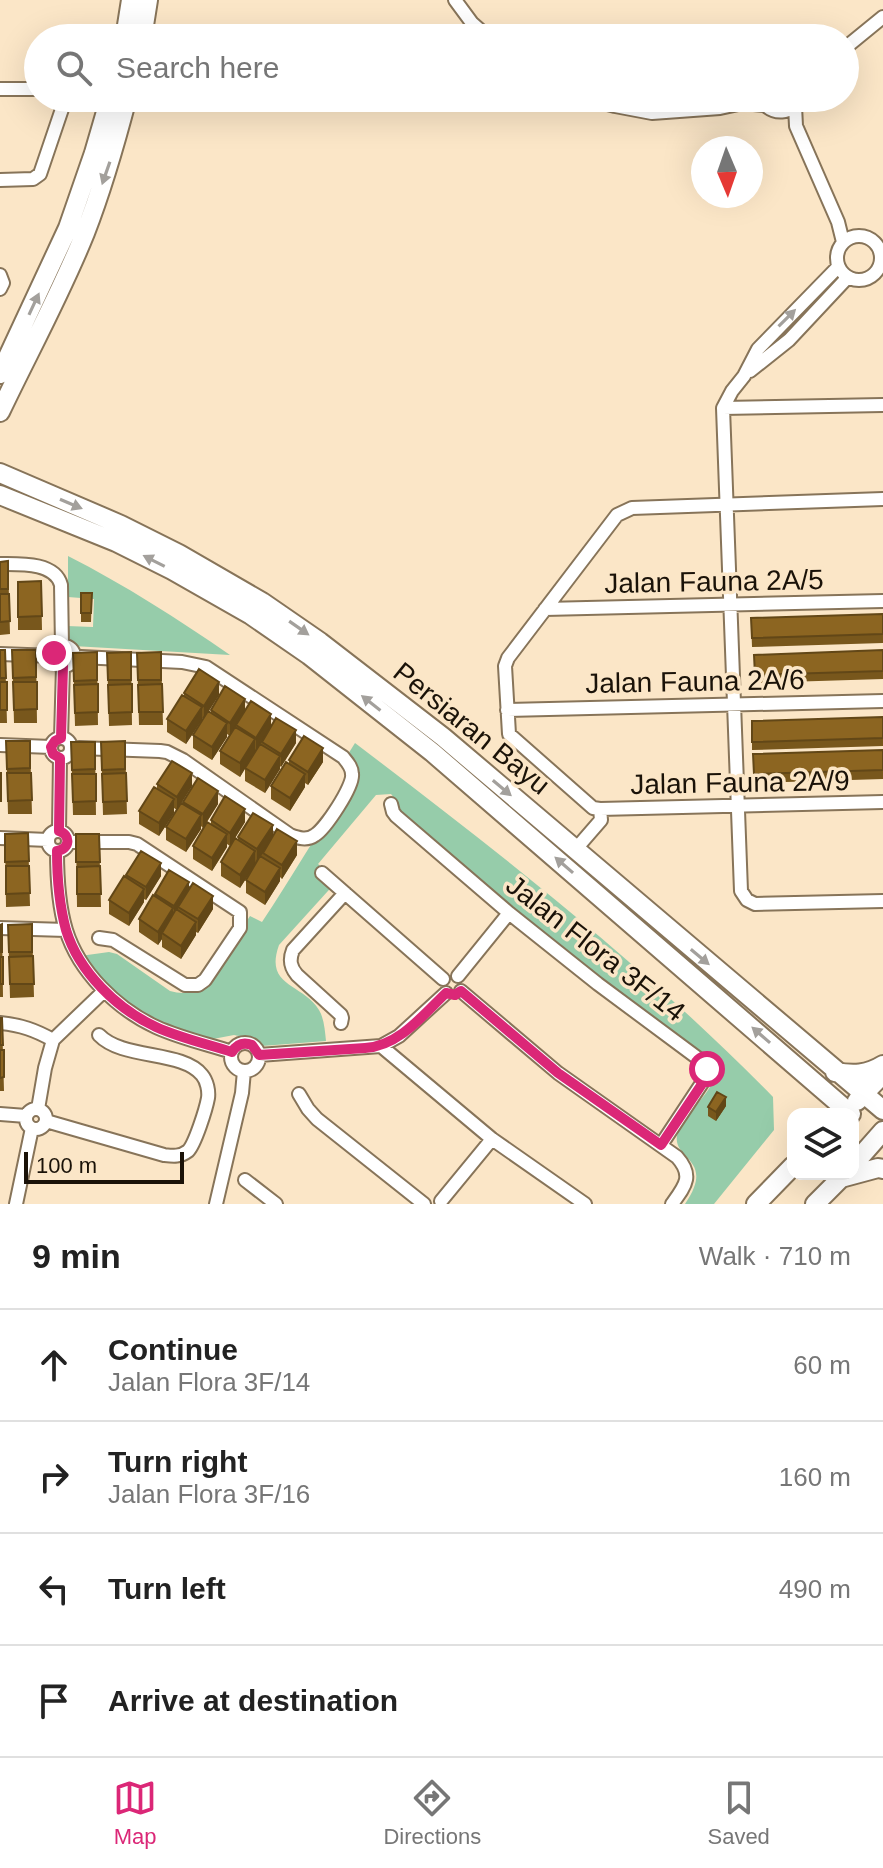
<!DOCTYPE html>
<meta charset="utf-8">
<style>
body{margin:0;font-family:Helvetica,sans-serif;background:#f2f2f2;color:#222}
.controls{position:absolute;right:24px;bottom:24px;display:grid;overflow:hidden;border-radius:16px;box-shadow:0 8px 32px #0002}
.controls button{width:72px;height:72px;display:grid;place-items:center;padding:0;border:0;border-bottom:2px solid #e0e0e0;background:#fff;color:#222;font:40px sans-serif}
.compass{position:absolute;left:691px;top:136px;width:72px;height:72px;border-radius:50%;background:#fff;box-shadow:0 8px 32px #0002;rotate:178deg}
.scale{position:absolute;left:24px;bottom:20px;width:160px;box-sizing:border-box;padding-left:8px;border:4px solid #1a1208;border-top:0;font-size:22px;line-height:28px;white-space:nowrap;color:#1a1208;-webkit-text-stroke:6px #fbe6c7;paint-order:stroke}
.stop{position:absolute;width:24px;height:24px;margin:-18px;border:6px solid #db2777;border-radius:50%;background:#fff}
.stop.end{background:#db2777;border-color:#fff;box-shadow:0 2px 8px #0008}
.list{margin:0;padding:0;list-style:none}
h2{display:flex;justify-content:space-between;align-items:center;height:104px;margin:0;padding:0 32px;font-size:34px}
h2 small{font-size:26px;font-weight:400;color:#767676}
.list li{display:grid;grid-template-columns:52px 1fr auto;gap:24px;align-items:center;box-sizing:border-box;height:112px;padding:0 32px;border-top:2px solid #e0e0e0}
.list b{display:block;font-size:30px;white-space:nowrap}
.list p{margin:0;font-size:26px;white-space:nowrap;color:#767676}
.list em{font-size:26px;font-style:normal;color:#767676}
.icon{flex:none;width:44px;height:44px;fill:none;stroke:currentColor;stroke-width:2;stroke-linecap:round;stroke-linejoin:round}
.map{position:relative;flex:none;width:883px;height:1204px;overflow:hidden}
.search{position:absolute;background:#fff;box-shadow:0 8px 32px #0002;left:24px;right:24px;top:24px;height:88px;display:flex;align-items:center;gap:20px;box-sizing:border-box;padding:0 28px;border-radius:44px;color:#767676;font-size:30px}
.sheet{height:552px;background:#fff}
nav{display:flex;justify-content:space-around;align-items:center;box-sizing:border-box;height:112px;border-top:2px solid #e0e0e0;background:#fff;font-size:22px;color:#767676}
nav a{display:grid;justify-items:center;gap:4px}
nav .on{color:#db2777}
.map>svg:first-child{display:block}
.green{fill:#96ccaa}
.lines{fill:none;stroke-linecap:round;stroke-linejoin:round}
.street-casing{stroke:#877459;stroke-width:16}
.secondary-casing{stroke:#877459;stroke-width:22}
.street{stroke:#fff;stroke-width:12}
.secondary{stroke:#fff;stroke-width:18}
.wall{fill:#78571c}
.shaded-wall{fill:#624717}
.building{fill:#8c6521;stroke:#624717;stroke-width:2}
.oneway{fill:#a3a09c}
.route{stroke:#db2777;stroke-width:10}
.labels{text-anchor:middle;stroke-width:7;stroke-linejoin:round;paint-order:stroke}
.street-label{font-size:28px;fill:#1a1208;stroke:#fbe6c7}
</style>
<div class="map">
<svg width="883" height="1204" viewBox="0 0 883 1204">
<rect width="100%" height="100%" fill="#fbe6c7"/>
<path class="green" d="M 68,556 C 125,585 178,619 230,655 L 73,646 C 66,642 68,633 67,626 L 93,627 L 94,599 L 68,597 Z
M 355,743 C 501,854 645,966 773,1097 L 774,1130 L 714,1204 L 685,1204 C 716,1159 673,1160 677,1136 C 683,1107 726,1091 711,1058 L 641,1010 L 547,938 L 399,813 L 395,799 L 391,794 L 376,795 L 318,864 L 337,881 L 279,945 C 264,987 302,983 319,1010 C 324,1018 325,1031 326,1041 L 262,1046 L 248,1038 L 234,1035 L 213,1039 L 154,1021 L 122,1004 L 80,956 L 109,952 L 117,954 L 170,991 C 184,995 196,993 206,983 L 250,916 L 262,922 C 292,877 319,829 351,784 L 345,759 Z"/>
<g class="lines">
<g class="street-casing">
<path id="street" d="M 455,0 L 472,23 L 489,38
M 845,48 L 883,17
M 0,89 L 38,89
M 585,98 L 615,106 L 652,113 L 720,108 L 743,103 L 764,105
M 761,101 C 774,116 791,115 800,98
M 795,106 L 796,126 L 838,222 L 843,242
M 0,180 L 33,179 L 40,174 L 62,109 L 61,98
M837 258a22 22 0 1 1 44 0a22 22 0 1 1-44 0Z
M 838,267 L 758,349 L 744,376 L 732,391 L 723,408 L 741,891 L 747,900 L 755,904 L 883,901
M 0,275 L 3,283 L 0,289
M 750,371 L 789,340 L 848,277
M 723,408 L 883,405
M 883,499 L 632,508 L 617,515 L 508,658 L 505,666 L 509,734 L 593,808 L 600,809 L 883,802
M 0,564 C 20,564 55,562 61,585 L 62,646
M 545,609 L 883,601
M54 656a10 10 0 1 1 20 0a10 10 0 1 1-20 0Z
M 0,654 L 54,656
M 507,710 L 883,701
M 61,738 L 63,666
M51 748a10 10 0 1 1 20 0a10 10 0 1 1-20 0Z
M 0,745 L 51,747
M 79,748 L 160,751 L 167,752 L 183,760 L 290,835 C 298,838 307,841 315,835 C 325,829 354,786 352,774 C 352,767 347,762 343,757 L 206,667 L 182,662 L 81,657
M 391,804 L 393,812 L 396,816 L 509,913 L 598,984 L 703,1062 L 707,1069 L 706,1077 L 661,1145
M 59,831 L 60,758
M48 841a10 10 0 1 1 20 0a10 10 0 1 1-20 0Z
M 0,838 L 48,840
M 68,842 L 129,842 L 137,844 L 240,912 L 240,928 L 205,980 L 198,985 L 185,985 L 113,940 L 99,938
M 575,850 L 601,820 L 600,809
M 57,851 C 57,877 58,904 66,930 C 79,972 117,1009 156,1027 C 180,1038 207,1044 232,1052
M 322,873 L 443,979
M 0,928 L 66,930
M 458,976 L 509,913
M 461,991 L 558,1073 L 677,1157 C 694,1176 685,1186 672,1204
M 0,1023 C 21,1025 35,1030 53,1040
M 341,1023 L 342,1018 L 341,1015 L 297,975 C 290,967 289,960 293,950 L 345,893
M231 1057a14 14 0 1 1 28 0a14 14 0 1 1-28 0Z
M 381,1046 L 492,1139 L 585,1204
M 259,1055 L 381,1046 L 399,1036 L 446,993
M 299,1094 L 308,1109 L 317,1119 L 424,1204
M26 1119a10 10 0 1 1 20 0a10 10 0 1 1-20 0Z
M 38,1109 L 45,1068 L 53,1040 L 104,991
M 0,1114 L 26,1116
M 46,1121 L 164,1155 C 173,1156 180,1157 188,1151 C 195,1144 206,1109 208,1098 C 209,1091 207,1081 202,1075 C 182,1050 123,1060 99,1035
M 245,1180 L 276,1204
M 441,1201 L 492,1139
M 16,1204 L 32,1128
M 216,1204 L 242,1093 L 244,1071"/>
</g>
<g class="secondary-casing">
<path id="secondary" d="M 125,38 L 131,0
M 142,38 L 148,0
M 0,374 L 68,228 L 94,153 L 110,98
M 0,412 C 28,353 60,295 85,233 C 102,189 115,144 127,98
M 0,473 L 121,525 L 179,554 L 262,602 L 320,642 L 443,737 L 883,1110
M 0,495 L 116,542 L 172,570 L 251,615 L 309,655 L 432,752 L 851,1114
M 835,1072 C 853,1075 867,1075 883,1065
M 857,1101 L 883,1074
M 853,1165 L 883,1131
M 841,1178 L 878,1168 L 883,1169
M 756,1204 L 793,1166
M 815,1204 L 845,1174"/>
</g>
<use href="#street" class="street"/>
<use href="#secondary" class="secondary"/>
</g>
<path class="wall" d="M 8,561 L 10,634 L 0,635 L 0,562 Z
M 41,581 L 42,630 L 18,630 L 18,582 Z
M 81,593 L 92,593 L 91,622 L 81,622 Z
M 883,614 L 883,643 L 752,647 L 751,618 Z
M 0,650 L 5,650 L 7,723 L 0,723 Z
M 12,650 L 36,650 L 37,723 L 14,723 Z
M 883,650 L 883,679 L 755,683 L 754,655 Z
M 97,652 L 98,725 L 75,726 L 73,653 Z
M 131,652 L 132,725 L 109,726 L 107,653 Z
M 161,652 L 163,725 L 139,725 L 137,653 Z
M 184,693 L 219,695 L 208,711 L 211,713 L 211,710 L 245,711 L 296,743 L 281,767 L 280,766 L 280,769 L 265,793 L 245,781 L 245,768 L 240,777 L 220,764 L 220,751 L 230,736 L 227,734 L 227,737 L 212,760 L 193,748 L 193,735 L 203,718 L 202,718 L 186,744 L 167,732 L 167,719 L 184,696 Z
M 883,717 L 883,746 L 752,750 L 752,721 Z
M 6,741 L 30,741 L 32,814 L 8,814 Z
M 125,741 L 127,814 L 103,815 L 101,742 Z
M 71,742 L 95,742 L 96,815 L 73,815 Z
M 883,750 L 883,779 L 754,783 L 753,754 Z
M 289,760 L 323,762 L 308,785 L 305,783 L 305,787 L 290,811 L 271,799 L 271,786 L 289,764 Z
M 157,784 L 192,786 L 181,803 L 183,804 L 183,802 L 218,804 L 203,828 L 201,826 L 201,829 L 186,852 L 166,840 L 166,827 L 177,810 L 174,808 L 174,813 L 159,836 L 139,824 L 139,811 L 157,789 Z
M 211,820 L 245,822 L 230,846 L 227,844 L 227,847 L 212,871 L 193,859 L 193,846 L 211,824 Z
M 28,833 L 30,906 L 6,907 L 5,834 Z
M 76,834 L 99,834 L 101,907 L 77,907 Z
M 273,836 L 297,855 L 282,879 L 280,877 L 280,881 L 265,905 L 246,893 L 246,880 L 253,868 L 240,888 L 221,876 L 221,862 L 238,840 L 238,837 Z
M 126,875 L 161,876 L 146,900 L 144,899 L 144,902 L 129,926 L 109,914 L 109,900 L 126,878 Z
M 189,889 L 213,909 L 198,933 L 196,932 L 196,935 L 181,959 L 162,947 L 162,939 L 158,945 L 139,932 L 139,919 L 155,896 L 155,894 Z
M 2,924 L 3,997 L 0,997 L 0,925 Z
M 32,924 L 34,997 L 10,998 L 8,925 Z
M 0,1018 L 2,1018 L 4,1091 L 0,1091 Z
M 726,1106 L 716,1121 L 708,1116 L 708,1107 Z"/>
<path class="shaded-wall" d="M 219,682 L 219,695 L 204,719 L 204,706 Z
M 245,699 L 245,712 L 230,736 L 230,723 Z
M 202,707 L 202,720 L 186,744 L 186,731 Z
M 271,714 L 271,727 L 256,751 L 256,738 Z
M 227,723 L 227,737 L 212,760 L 212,747 Z
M 296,730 L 296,743 L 281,767 L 281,754 Z
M 255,739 L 255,753 L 240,777 L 240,763 Z
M 323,748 L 323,762 L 308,785 L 308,772 Z
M 280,756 L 280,769 L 265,793 L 265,780 Z
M 192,773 L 192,786 L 177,810 L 177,797 Z
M 305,774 L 305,787 L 290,811 L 290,798 Z
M 218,791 L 218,804 L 203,828 L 203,814 Z
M 174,799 L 174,813 L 159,836 L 159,823 Z
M 245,809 L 245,822 L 230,846 L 230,833 Z
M 201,815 L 201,829 L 186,852 L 186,839 Z
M 273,825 L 273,838 L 257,862 L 257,849 Z
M 227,834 L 227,847 L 212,871 L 212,858 Z
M 297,841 L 297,855 L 282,879 L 282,865 Z
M 255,851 L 255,864 L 240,888 L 240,875 Z
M 161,863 L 161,876 L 146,900 L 146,887 Z
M 280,868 L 280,881 L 265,905 L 265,892 Z
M 189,882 L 189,895 L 178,907 L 178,913 L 174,919 L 174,906 Z
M 144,889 L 144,902 L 129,926 L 129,913 Z
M 213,896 L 213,909 L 198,933 L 198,919 Z
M 173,908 L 173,921 L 162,933 L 162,939 L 158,945 L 158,932 Z
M 196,922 L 196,935 L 181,959 L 181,946 Z
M 726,1097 L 726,1106 L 716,1121 L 716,1112 Z"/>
<path class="building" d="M 8,561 L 8,589 L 0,589 L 0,562 Z
M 41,581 L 42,616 L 18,617 L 18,582 Z
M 81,593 L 92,593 L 91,613 L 81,613 Z
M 0,594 L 9,594 L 10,621 L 0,622 Z
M 883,614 L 883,634 L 752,638 L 751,618 Z
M 0,650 L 5,650 L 6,678 L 0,678 Z
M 12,650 L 36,650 L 36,677 L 13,678 Z
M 883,650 L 883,671 L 755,675 L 754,655 Z
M 97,652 L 97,680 L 74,681 L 73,653 Z
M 131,652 L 131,680 L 108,680 L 107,653 Z
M 161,652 L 161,680 L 138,680 L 137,653 Z
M 199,669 L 219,682 L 204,706 L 184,693 Z
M 0,682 L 7,682 L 7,710 L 0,710 Z
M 13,682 L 37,682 L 37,709 L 14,710 Z
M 98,684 L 98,712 L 75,713 L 74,685 Z
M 132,684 L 132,712 L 109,713 L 108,685 Z
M 162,684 L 163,712 L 139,712 L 138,685 Z
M 225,686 L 245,699 L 230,723 L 211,710 Z
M 182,695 L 202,707 L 186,731 L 167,719 Z
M 251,701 L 271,714 L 256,738 L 236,725 Z
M 208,711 L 227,723 L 212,747 L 193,735 Z
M 883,717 L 883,738 L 752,742 L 752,721 Z
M 276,718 L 296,730 L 281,754 L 262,742 Z
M 235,727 L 255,739 L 240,763 L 220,751 Z
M 304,736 L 323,748 L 308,772 L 289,760 Z
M 6,741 L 30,741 L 30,768 L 7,769 Z
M 125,741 L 125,769 L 102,770 L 101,742 Z
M 71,742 L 95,742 L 95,769 L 72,770 Z
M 260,744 L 280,756 L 265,780 L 245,768 Z
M 883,750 L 883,770 L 754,774 L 753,754 Z
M 172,761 L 192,773 L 177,797 L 157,784 Z
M 286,762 L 305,774 L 290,798 L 271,786 Z
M 0,773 L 1,773 L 1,801 L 0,801 Z
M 7,773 L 31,773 L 32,800 L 8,801 Z
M 126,773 L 127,801 L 103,802 L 102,774 Z
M 72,774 L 96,774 L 96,801 L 73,802 Z
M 198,778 L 218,791 L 203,814 L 183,802 Z
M 154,787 L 174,799 L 159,823 L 139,811 Z
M 225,796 L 245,809 L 230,833 L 211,820 Z
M 181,803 L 201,815 L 186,839 L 166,827 Z
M 253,813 L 273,825 L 257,849 L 238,837 Z
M 207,822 L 227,834 L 212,858 L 193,846 Z
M 277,829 L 297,841 L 282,865 L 263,853 Z
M 28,833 L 29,861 L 5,862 L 5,834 Z
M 76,834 L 99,834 L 100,862 L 76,862 Z
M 235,838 L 255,851 L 240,875 L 221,862 Z
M 141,851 L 161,863 L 146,887 L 126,875 Z
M 260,856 L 280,868 L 265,892 L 246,880 Z
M 6,866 L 29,866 L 30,893 L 6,894 Z
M 100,866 L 101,894 L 77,894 L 77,867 Z
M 169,870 L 189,882 L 174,906 L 155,894 Z
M 124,876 L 144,889 L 129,913 L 109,900 Z
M 193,883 L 213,896 L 198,919 L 178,907 Z
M 153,895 L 173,908 L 158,932 L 139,919 Z
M 176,909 L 196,922 L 181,946 L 162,933 Z
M 2,924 L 2,952 L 0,952 L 0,925 Z
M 32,924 L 32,952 L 9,952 L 8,925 Z
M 33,956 L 34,984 L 10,984 L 9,957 Z
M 0,957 L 3,957 L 3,984 L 0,984 Z
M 0,1018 L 2,1018 L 3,1045 L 0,1045 Z
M 0,1050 L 4,1050 L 4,1077 L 0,1078 Z
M 717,1092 L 726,1097 L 716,1112 L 708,1107 Z"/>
<defs><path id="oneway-solid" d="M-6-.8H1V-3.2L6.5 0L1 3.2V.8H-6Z" transform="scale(2)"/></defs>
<g class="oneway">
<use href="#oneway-solid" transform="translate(106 173) rotate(109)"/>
<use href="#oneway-solid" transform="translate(34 304) rotate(-65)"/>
<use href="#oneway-solid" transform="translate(787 318) rotate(-45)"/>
<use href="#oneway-solid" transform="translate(71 504) rotate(23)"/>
<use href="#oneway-solid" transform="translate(154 561) rotate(-153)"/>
<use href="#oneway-solid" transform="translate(299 628) rotate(35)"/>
<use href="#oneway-solid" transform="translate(371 703) rotate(-142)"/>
<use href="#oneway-solid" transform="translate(502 788) rotate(40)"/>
<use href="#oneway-solid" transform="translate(564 865) rotate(-139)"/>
<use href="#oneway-solid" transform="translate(700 957) rotate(40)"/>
<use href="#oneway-solid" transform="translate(761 1035) rotate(-139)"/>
</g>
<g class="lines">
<path class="route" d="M 54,653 L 55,662 L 63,666 L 61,738 L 55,741 L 51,747 L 53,754 L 60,758 L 59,831 C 71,835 70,849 57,851 C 57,877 59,904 66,930 C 79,972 117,1009 156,1027 C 180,1038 207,1044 232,1052 C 237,1044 244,1042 252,1045 L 259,1055 L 365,1048 C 399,1046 423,1015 446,993 L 455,995 L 461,991 L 558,1073 L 661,1145 L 704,1081 L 707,1069"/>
</g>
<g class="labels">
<g class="street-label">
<text transform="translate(714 581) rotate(-1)" y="10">Jalan Fauna 2A/5</text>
<text transform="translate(695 681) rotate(-1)" y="10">Jalan Fauna 2A/6</text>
<text transform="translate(472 728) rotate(39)" y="10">Persiaran Bayu</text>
<text transform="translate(740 782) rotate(-1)" y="10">Jalan Fauna 2A/9</text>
<text transform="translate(596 948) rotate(38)" y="10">Jalan Flora 3F/14</text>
</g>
</g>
</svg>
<div class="controls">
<button><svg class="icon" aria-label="layers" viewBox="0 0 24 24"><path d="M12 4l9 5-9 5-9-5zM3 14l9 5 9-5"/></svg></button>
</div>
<svg class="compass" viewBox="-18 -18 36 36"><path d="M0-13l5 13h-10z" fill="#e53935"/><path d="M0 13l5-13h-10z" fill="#767676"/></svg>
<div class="scale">100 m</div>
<div class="stop" style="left:707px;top:1069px"></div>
<div class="stop end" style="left:54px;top:653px"></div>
<div class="search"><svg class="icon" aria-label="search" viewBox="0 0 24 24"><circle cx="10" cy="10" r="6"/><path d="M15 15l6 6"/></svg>Search here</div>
</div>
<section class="sheet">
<h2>9 min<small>Walk · 710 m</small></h2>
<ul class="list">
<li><svg class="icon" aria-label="ahead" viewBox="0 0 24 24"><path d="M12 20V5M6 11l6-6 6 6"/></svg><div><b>Continue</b><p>Jalan Flora 3F/14</p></div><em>60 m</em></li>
<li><svg class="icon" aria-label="right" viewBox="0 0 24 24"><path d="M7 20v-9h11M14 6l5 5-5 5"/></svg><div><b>Turn right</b><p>Jalan Flora 3F/16</p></div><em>160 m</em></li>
<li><svg class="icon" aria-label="left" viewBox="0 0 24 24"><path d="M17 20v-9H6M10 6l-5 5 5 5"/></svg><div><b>Turn left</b></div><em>490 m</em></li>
<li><svg class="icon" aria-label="arrive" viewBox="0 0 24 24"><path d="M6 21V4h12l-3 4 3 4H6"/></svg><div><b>Arrive at destination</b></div></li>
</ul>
</section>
<nav>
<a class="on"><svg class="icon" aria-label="map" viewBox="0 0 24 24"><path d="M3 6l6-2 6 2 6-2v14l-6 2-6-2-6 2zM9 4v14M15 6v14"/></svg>Map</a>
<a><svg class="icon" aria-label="directions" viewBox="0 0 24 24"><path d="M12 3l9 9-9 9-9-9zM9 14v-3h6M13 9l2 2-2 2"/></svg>Directions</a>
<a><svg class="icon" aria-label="saved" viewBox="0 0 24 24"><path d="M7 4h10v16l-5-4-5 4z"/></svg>Saved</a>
</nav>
